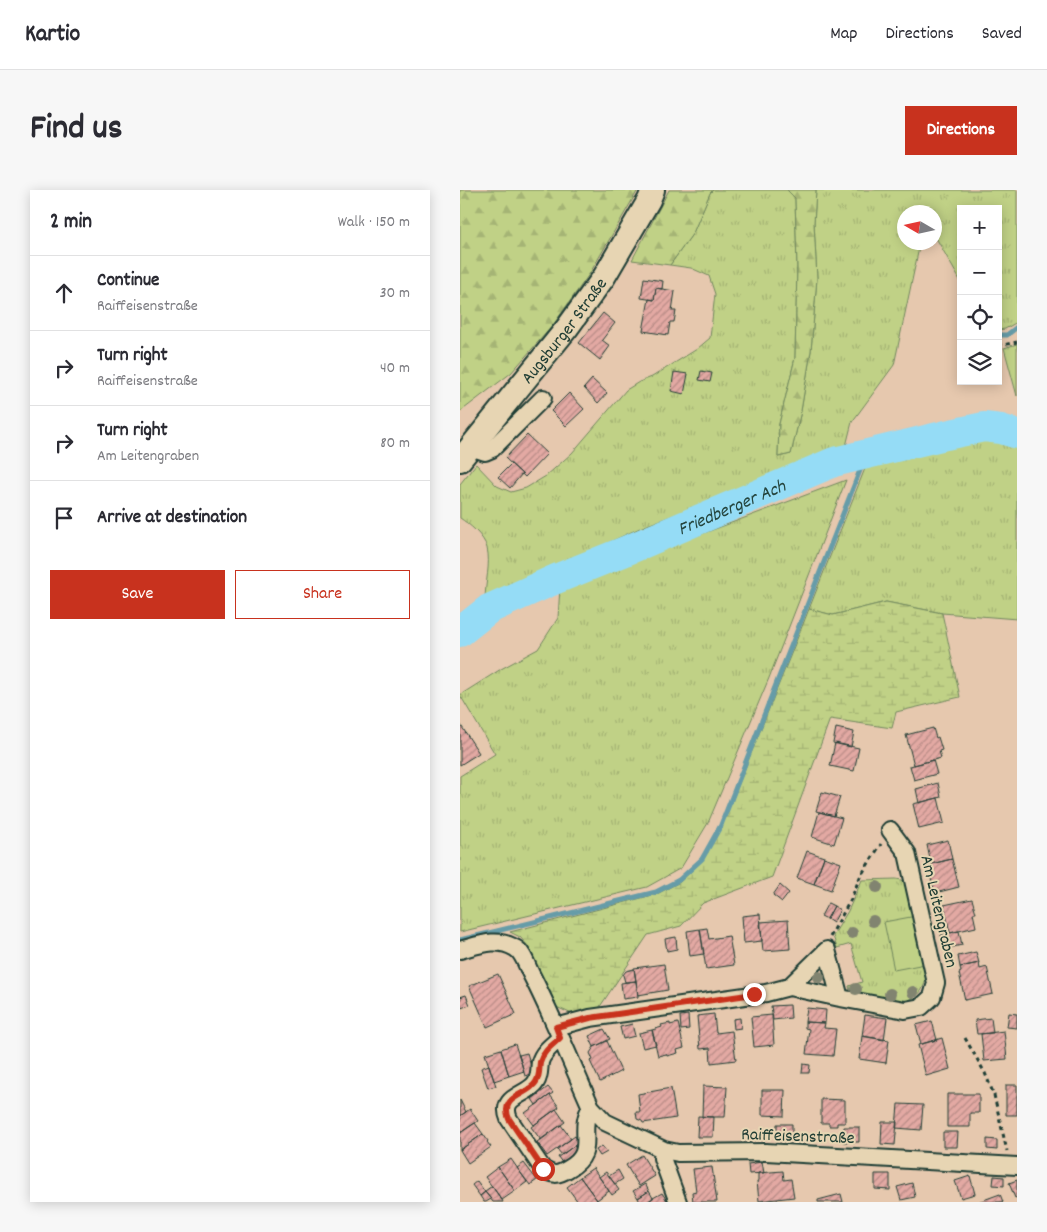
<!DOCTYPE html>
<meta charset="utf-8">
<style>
body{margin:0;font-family:Dekko,sans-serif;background:#f7f7f7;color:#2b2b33}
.controls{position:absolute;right:15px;top:15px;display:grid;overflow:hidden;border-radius:0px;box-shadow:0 2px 12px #0003}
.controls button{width:45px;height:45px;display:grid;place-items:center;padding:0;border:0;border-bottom:1px solid #e1e1e2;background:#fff;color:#2b2b33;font:25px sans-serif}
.compass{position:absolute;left:437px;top:15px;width:45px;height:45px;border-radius:50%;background:#fff;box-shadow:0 2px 12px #0003;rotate:279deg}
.stop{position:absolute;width:15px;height:15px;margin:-11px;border:4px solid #c8321e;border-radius:50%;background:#fff}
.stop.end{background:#c8321e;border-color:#fff;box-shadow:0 1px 5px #0008}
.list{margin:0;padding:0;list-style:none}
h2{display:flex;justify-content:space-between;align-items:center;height:65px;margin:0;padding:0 20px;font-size:21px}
h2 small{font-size:16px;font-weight:400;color:#7c7c81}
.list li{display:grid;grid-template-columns:32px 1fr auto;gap:15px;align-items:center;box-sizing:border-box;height:75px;padding:0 20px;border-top:1px solid #e1e1e2}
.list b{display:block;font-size:19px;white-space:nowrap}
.list p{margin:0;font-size:16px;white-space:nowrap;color:#7c7c81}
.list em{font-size:16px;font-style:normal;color:#7c7c81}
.actions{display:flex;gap:10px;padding:15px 20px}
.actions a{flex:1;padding:11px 0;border:1px solid #c8321e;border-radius:0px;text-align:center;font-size:18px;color:#c8321e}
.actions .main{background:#c8321e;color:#fff}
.icon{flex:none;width:28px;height:28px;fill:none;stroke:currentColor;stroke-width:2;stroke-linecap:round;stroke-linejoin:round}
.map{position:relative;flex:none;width:557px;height:1012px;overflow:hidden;border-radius:0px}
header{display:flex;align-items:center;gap:30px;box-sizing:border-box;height:70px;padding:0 25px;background:#fff;border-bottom:1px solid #e1e1e2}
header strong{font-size:24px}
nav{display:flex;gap:28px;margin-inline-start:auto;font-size:18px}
.intro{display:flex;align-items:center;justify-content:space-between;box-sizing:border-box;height:120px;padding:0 30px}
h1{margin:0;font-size:35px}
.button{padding:12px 22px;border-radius:0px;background:#c8321e;color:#fff;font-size:18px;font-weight:700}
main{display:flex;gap:30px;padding:0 30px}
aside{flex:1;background:#fff;border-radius:0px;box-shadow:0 2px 12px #0003}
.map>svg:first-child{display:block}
.grass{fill:url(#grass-tufts);stroke:#70875d}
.forest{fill:url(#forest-firs);stroke:#70875d}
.wetland{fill:url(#wetland-marsh);stroke:#70875d}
.pitch{fill:#c0d186;stroke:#70875d}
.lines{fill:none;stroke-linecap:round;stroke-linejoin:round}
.stream{stroke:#669ca8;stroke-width:5}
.river{stroke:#95dcf6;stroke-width:30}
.building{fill:url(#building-hatch);stroke:#1f3d34}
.minor-casing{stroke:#1f3d34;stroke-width:20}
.secondary-casing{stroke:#1f3d34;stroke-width:26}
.path{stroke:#1f3d34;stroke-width:3;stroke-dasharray:4 4;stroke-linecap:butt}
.minor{stroke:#e7d5b3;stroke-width:16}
.secondary{stroke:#e7d5b3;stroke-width:22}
.tree{fill:#81846f}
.route{stroke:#c8321e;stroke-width:6}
.labels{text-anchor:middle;stroke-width:4;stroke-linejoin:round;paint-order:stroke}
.street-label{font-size:18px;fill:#1f3d34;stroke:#e7d5b3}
.water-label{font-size:19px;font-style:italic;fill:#25453e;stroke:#e7d5b3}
</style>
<header>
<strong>Kartio</strong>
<nav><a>Map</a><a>Directions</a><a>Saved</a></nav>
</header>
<div class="intro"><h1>Find us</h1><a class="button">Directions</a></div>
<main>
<aside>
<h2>2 min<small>Walk · 150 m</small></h2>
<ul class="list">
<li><svg class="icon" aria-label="ahead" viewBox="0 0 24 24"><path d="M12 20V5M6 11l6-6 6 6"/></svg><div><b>Continue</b><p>Raiffeisenstraße</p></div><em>30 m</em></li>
<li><svg class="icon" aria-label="right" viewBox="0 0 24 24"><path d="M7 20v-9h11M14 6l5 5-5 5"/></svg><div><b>Turn right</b><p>Raiffeisenstraße</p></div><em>40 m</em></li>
<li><svg class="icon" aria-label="right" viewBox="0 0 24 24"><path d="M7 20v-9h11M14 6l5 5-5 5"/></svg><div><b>Turn right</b><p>Am Leitengraben</p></div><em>80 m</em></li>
<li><svg class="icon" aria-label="arrive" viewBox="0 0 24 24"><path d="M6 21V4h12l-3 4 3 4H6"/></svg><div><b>Arrive at destination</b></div></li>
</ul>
<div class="actions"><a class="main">Save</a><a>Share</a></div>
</aside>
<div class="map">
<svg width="557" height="1012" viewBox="0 0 557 1012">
<defs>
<pattern id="grass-tufts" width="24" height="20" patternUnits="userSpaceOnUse" patternTransform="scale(1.25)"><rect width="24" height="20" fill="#c0d186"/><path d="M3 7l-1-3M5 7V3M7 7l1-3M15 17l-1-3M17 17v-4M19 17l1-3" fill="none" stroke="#a5b474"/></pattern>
<pattern id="forest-firs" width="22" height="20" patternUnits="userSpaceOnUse" patternTransform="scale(1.25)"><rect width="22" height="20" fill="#c0d186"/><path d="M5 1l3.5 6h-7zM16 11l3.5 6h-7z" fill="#a5b474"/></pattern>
<pattern id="wetland-marsh" width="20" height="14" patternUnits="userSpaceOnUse" patternTransform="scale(1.25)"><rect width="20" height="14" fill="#c0d186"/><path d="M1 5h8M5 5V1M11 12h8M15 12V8" fill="none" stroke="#a5b474"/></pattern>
<pattern id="building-hatch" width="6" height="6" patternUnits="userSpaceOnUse" patternTransform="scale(1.25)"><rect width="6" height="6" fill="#e3a9a3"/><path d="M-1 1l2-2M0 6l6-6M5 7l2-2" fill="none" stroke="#b78b86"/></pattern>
</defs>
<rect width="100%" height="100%" fill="#e6c8ae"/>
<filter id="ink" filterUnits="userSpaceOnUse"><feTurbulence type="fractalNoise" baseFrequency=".02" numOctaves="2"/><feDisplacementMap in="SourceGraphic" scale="10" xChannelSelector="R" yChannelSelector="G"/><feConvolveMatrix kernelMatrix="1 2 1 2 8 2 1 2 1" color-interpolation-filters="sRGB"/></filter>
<g filter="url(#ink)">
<path class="grass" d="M 253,0 L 327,0 L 335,8 L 337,76 L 335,168 L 319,234 L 318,267 L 331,264 L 341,221 L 351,161 L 357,88 L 354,33 L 356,0 L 557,0 L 557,132 L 545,139 L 538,140 L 538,19 L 501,19 L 501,92 L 475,46 L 474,22 L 444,22 L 444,52 L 460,53 L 434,175 L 392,232 L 384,264 L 306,290 L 182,337 L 25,410 C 25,393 31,374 27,358 C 24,346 9,334 0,328 L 0,294 L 16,274 L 37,296 L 51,302 L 66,298 L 86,286 L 112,263 L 166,200 L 179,192 L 192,187 L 237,159 L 250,148 L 255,104 L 249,86 L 231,78 L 210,75 L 233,43 L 250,3 Z
M 557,154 L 557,206 L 544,158 Z
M 514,243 L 537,246 L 557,253 L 557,429 L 482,423 L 426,412 L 373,425 L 349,419 L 408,271 Z
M 386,290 L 309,488 L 248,633 L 221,678 L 187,697 L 0,742 L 0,586 L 35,564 L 0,505 L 41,479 L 78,459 L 98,428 L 100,397 Z
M 436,689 L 442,690 L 448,697 L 466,784 C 465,801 458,808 442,812 L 391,804 L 389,796 L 402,792 L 391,754 L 377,758 L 373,746 L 388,721 L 402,690 Z"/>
<path class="forest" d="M 0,0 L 178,0 L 130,83 L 93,135 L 51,183 L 0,222 Z
M 209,0 L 253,0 L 250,3 L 233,43 L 210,75 L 172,70 Z
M 327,0 L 356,0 L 354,33 L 357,88 L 351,161 L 341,221 L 331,264 L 318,267 L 319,234 L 335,168 L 337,76 L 335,8 Z"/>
<path class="wetland" d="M 426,412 L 482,423 L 500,507 L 436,522 L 432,538 L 370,529 L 312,687 L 243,713 L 221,736 L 188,745 L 137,821 L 112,824 L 94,816 L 84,795 L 68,756 L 60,747 L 50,742 L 197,704 L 220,692 L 243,670 L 262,636 L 349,419 L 373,425 Z"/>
<path class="pitch" d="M 456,726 L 465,774 L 434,780 L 424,732 Z"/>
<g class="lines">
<path class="stream" d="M 538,145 L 547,145 L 557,137
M 0,750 L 196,702 L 219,690 L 242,669 L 261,635 L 406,265"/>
<path class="river" id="s1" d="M 0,442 L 29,419 L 96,389 L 163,362 L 374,272 L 486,245 L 524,237 L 541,239 L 557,244"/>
</g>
<path class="building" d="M 184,88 L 203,91 L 202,99 L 196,98 L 194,110 L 181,108 Z
M 196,98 L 215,101 L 212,121 L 216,121 L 214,132 L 210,132 L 208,145 L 183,141 L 189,109 L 194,110 Z
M 143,123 L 155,133 L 142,150 L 150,156 L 140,170 L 119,153 Z
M 241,181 L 252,183 L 250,192 L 239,190 Z
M 214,182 L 228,184 L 224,204 L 211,201 Z
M 132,189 L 147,203 L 138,213 L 124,198 Z
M 109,203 L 124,219 L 106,236 L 91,221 Z
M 67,245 L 87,264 L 65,287 L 45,268 Z
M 51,274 L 62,284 L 50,298 L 38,287 Z
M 0,534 L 19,563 L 0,575 Z
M 376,538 L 394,542 L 391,557 L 373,553 Z
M 473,538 L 476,548 L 478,547 L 482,560 L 479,561 L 481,568 L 454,575 L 446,545 Z
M 375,553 L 399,558 L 394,581 L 370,576 Z
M 473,570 L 477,584 L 454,590 L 450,576 Z
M 478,593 L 481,607 L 459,613 L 456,599 Z
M 362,602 L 380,607 L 374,626 L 356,621 Z
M 478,608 L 484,633 L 459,639 L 453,614 Z
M 359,622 L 382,628 L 374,654 L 352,647 Z
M 488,650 L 492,669 L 471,674 L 467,655 Z
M 347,661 L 364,667 L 354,694 L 337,688 Z
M 364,667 L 381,673 L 371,700 L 354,694 Z
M 492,669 L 499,697 L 475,703 L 467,675 Z
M 320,695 L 329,703 L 322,712 L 313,705 Z
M 512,709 L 516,723 L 513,723 L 516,737 L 490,743 L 484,715 Z
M 368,713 L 374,716 L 367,729 L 361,726 Z
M 374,716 L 380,720 L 373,733 L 367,729 Z
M 300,724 L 302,751 L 284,753 L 282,726 Z
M 328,730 L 330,759 L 303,761 L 300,732 Z
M 247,738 L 249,749 L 269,746 L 274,775 L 246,779 L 240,739 Z
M 240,739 L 244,764 L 230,766 L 227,741 Z
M 499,741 L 502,755 L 484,759 L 481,745 Z
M 216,747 L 217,759 L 207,761 L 205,749 Z
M 516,762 L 519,773 L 500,777 L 498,766 Z
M 519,773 L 520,779 L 527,777 L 533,804 L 505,810 L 499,783 L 501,782 L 500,777 Z
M 204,774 L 208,800 L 178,805 L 174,778 Z
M 174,779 L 176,791 L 165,792 L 163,785 L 166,781 Z
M 38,784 L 56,824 L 27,837 L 9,796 Z
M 176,791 L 178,807 L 163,809 L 161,793 Z
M 6,805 L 10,815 L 1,818 L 0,807 Z
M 330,815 L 331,828 L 313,830 L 311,816 Z
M 347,818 L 366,820 L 365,833 L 345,832 Z
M 549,823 L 557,824 L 557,838 L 547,837 Z
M 254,824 L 256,843 L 272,841 L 276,870 L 251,873 L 250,858 L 240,859 L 237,826 Z
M 228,825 L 229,839 L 221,840 L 220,826 Z
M 312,825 L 314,855 L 294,857 L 291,827 Z
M 405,825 L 427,828 L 424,850 L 402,846 Z
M 280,828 L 281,838 L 274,839 L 273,829 Z
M 531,828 L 533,843 L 517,844 L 515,830 Z
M 472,831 L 477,850 L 461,854 L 456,835 Z
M 345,832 L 365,833 L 364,838 L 376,839 L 373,866 L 346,864 L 349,839 L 345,838 Z
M 210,833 L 210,835 L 218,833 L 224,858 L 217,860 L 218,863 L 207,866 L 206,864 L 198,866 L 192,840 L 202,837 L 201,835 Z
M 172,834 L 175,846 L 163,849 L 160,837 Z
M 144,839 L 150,849 L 134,857 L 129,846 Z
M 192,840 L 196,855 L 183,858 L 179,843 Z
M 544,841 L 547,869 L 524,871 L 521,844 Z
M 402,846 L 429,850 L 426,873 L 399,869 Z
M 482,848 L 490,879 L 466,886 L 458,855 Z
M 147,851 L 161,881 L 140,892 L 130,871 L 133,870 L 130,863 L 134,857 Z
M 55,854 L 64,881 L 49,886 L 41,859 Z
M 41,859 L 49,886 L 34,891 L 25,864 Z
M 67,863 L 73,883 L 65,886 L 59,865 Z
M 343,874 L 350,875 L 349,883 L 342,883 Z
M 29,875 L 36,896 L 28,898 L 21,878 Z
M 546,895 L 557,895 L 557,925 L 546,925 Z
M 243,896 L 267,897 L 265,927 L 242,927 Z
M 88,897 L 93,903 L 76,915 L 72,909 Z
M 211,898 L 216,928 L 183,933 L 182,931 L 177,929 L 176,922 L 180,922 L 178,904 Z
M 302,900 L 325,900 L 324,926 L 302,925 Z
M 487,904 L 519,904 L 519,923 L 510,923 L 510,937 L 487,937 Z
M 90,905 L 99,917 L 74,935 L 65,923 Z
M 361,909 L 385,910 L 385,933 L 377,933 L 377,936 L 369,936 L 369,933 L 361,933 Z
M 0,910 L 6,922 L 0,926 Z
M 438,914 L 463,915 L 461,940 L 436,938 Z
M 10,919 L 18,931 L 0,943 L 0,926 Z
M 96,919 L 105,932 L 81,950 L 71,937 Z
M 238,926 L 254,927 L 253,947 L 237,947 Z
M 422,932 L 437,932 L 435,955 L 421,954 Z
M 15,933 L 23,944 L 0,960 L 0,943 Z
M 317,934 L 332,934 L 332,948 L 317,948 Z
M 101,935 L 111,949 L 87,966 L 77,952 Z
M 384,937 L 399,937 L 399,952 L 383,952 Z
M 483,942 L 498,942 L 497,957 L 483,957 Z
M 23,944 L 28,951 L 27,952 L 31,957 L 8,973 L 0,960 Z
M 115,946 L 119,952 L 102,965 L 97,959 Z
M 527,949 L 537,950 L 537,960 L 527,959 Z
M 114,956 L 119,962 L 103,974 L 98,967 Z
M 142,956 L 147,962 L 140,966 L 136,960 Z
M 182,965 L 195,986 L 179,996 L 166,975 Z
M 51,969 L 67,992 L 55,1001 L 38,977 Z
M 302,972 L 304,983 L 289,984 L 288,974 Z
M 64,973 L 77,990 L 70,995 L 57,978 Z
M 38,977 L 55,1001 L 42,1010 L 25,987 Z
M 252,977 L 257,1012 L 233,1012 L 232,1002 L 236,1001 L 233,979 Z
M 133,978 L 149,1001 L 137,1010 L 120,987 Z
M 158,980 L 163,989 L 155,994 L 149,986 Z
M 323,981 L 324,990 L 331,989 L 334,1007 L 299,1011 L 297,991 L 298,991 L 298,983 Z
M 146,982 L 159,1000 L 152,1005 L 139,987 Z
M 415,984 L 430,984 L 430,1000 L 415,999 Z
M 510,986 L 515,1004 L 501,1008 L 495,991 Z
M 534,986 L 544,987 L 544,996 L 533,995 Z
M 120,987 L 137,1010 L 135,1012 L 118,1012 L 107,997 Z
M 557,990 L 557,1007 L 555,1008 L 549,993 Z
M 17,991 L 25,1002 L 20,1006 L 12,995 Z
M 452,993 L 455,1007 L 441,1010 L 437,997 Z
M 185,994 L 189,1001 L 178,1008 L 173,1001 Z
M 32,996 L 42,1010 L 43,1012 L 33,1012 L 25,1002 L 25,1001 Z
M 189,1001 L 193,1008 L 187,1012 L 180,1012 L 178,1008 Z
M 25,1002 L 31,1009 L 26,1012 L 24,1012 L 20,1006 Z
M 202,1003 L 208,1012 L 187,1012 L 193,1008 Z
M 381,1004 L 383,1012 L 358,1012 L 358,1010 Z
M 540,1004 L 543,1012 L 518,1012 Z"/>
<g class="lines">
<g class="minor-casing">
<path id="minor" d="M 10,257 L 25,262 L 32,259 L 83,208
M 0,760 C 19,755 37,747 55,758 C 63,762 67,776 71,784 C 93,827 111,872 131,917 L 145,932 L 204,960 L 218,963 L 306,962 L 557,976
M 329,797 L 367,760 L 380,808
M 96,837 L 130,828 L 306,803 L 329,797 L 380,808 L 445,820 L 461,817 L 472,807 L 476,793 L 447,663 L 430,640
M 100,848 C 93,855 83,861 80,872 C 79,879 80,886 76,892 C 68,906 39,905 49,929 L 83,979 C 93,985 97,986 108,979 C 139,962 116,941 131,917
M 204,960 L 202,968 L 218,1012"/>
</g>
<g class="secondary-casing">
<g id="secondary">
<path id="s2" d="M 0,270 L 107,138 L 144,87 L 189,10 L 193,0"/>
</g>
</g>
<path class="path" d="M 538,156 L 557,152
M 370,747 L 391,709 L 400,687 L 421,654
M 505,848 L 525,883 L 534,905 L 547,961"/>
<use href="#minor" class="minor"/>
<use href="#secondary" class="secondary"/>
</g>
<g class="tree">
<circle cx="417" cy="697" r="6"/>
<circle cx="413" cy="731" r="6"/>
<circle cx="392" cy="743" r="6"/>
<circle cx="359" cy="787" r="6"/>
<circle cx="396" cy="799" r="6"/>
<circle cx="453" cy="802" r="6"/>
<circle cx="430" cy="804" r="6"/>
</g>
</g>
<g class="lines" filter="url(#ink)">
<path class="route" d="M 83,979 L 49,929 C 39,905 68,906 76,892 C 80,886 79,879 80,872 C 83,861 93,855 100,848 L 96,837 L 130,828 L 294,804"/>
</g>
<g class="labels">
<g class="street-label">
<text dy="6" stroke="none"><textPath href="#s2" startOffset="166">Augsburger Straße</textPath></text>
<text transform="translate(480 721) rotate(77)" y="6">Am Leitengraben</text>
<text transform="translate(338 945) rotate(2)" y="6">Raiffeisenstraße</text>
</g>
<g class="water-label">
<text dy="7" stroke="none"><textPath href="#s1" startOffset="300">Friedberger Ach</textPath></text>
</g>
</g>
</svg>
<div class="controls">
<button>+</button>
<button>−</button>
<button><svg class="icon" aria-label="locate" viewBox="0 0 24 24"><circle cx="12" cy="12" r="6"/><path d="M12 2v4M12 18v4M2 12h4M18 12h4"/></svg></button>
<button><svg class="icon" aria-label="layers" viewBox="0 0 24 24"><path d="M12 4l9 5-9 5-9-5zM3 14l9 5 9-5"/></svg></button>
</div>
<svg class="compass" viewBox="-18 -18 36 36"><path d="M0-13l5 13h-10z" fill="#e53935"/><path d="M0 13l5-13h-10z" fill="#7c7c81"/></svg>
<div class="stop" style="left:83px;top:979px"></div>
<div class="stop end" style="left:294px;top:804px"></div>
</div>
</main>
